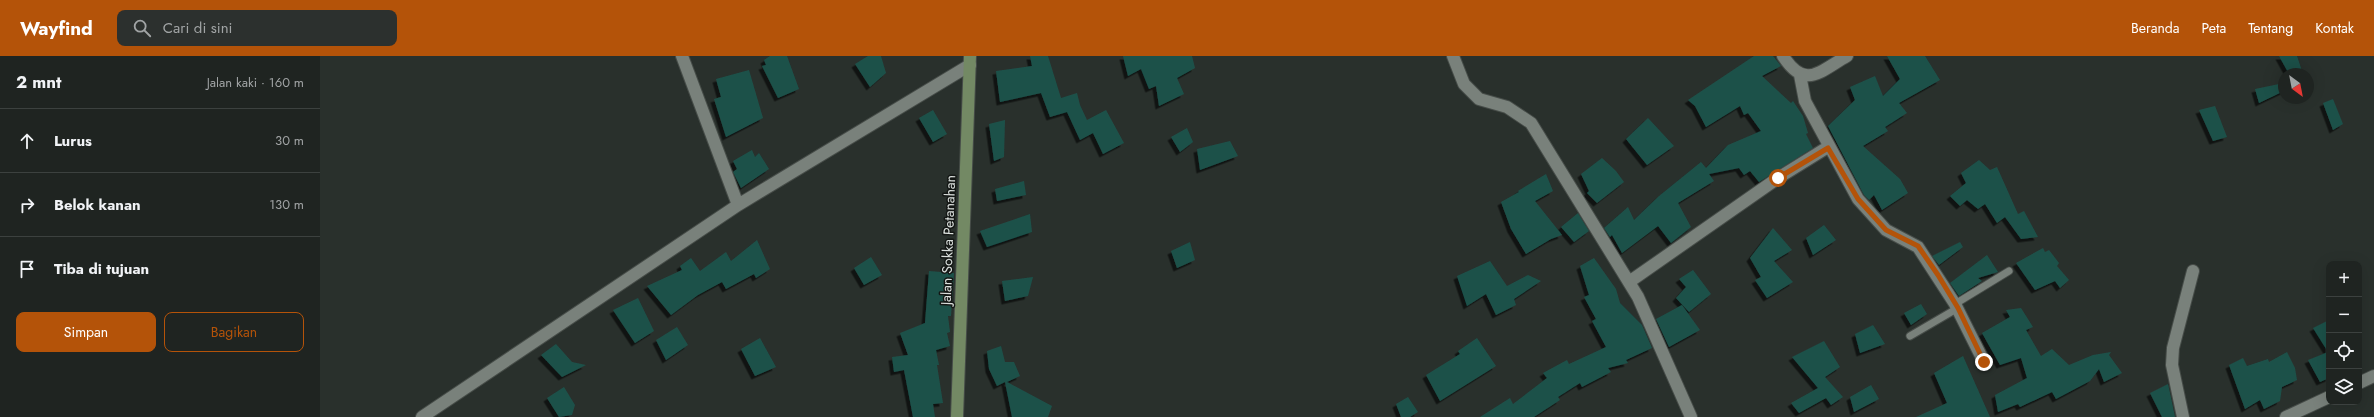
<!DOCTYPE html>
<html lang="id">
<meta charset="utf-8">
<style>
body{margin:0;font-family:Jost,sans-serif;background:#2c302e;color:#f1f3f6}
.controls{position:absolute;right:12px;bottom:12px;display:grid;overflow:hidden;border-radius:8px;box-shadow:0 4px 16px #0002}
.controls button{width:36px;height:36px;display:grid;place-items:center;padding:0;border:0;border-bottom:1px solid #3c413f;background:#1f2421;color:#f1f3f6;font:20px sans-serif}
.compass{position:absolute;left:1958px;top:12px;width:36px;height:36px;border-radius:50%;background:#1f2421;box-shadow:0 4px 16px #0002;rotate:148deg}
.stop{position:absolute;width:12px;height:12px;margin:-9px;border:3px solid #b45309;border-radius:50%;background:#fff}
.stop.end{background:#b45309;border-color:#fff;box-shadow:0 1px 4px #0008}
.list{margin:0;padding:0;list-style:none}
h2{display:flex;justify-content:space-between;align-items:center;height:52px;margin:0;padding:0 16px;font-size:17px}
h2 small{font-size:13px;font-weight:400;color:#a1a4a5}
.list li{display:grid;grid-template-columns:26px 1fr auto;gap:12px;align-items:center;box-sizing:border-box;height:64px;padding:0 16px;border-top:1px solid #3c413f}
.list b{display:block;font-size:15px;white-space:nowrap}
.list em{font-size:13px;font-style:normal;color:#a1a4a5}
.actions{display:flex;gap:8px;padding:12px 16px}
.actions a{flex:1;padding:9px 0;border:1px solid #b45309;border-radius:8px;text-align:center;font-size:14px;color:#b45309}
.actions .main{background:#b45309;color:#fff}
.icon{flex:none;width:22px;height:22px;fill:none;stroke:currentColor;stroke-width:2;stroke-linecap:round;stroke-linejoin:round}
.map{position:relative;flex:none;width:2054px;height:361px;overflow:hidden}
header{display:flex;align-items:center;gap:24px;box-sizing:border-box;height:56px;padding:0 20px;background:#b45309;color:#fff}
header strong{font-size:19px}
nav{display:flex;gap:22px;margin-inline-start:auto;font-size:14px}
.search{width:280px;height:36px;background:#2c302e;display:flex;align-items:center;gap:10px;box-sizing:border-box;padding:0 14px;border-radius:8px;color:#a1a4a5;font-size:15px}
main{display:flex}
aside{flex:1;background:#1f2421}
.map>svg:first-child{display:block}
.building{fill:#1d514a;filter:url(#shadow)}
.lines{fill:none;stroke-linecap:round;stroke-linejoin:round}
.lane-casing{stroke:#464c48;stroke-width:9}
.street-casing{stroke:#464c48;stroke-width:14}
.secondary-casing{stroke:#464c48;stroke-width:14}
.lane{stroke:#79817b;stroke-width:7}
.street{stroke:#79817b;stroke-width:12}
.secondary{stroke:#738964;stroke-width:12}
.route{stroke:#b45309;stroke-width:5}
.labels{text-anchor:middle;stroke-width:3;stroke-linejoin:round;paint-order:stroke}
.street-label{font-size:14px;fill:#dbe0dd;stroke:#141715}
</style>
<header>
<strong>Wayfind</strong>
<div class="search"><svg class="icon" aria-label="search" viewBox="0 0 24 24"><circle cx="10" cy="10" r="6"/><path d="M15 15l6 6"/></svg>Cari di sini</div>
<nav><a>Beranda</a><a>Peta</a><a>Tentang</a><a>Kontak</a></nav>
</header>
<main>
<aside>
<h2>2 mnt<small>Jalan kaki · 160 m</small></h2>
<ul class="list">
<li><svg class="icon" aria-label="ahead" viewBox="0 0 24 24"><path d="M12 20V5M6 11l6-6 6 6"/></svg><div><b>Lurus</b></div><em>30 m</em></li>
<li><svg class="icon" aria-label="right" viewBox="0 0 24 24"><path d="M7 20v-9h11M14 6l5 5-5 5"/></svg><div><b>Belok kanan</b></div><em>130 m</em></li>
<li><svg class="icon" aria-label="arrive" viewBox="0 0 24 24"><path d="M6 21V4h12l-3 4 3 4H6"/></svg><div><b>Tiba di tujuan</b></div></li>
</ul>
<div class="actions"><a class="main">Simpan</a><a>Bagikan</a></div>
</aside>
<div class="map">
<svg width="2054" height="361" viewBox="0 0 2054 361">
<defs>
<filter id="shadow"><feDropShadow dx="-3.5" dy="3.5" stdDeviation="0" flood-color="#0009"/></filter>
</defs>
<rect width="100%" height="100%" fill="#29302c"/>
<path class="building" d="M 450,0 L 467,0 L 479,33 L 458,42 L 442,10 L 446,9 L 444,4 Z
M 548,0 L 561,0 L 566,17 L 550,31 L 535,8 Z
M 710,0 L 728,0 L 741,42 L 757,37 L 760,49 L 767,64 L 786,54 L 804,87 L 783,98 L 773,77 L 760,84 L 747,56 L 730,61 L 721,37 L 680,46 L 676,15 L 712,10 Z
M 803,0 L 872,0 L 875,12 L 857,22 L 864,38 L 839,50 L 836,30 L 829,33 L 821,13 L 808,20 Z
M 1434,0 L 1453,0 L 1461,10 L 1442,20 L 1471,47 L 1473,45 L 1483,60 L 1488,77 L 1486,78 L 1493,92 L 1439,126 L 1430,115 L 1424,119 L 1419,112 L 1389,118 L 1394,125 L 1358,147 L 1371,171 L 1351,187 L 1338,170 L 1302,197 L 1292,179 L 1290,181 L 1284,172 L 1308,151 L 1314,164 L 1339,140 L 1381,106 L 1386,112 L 1408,89 L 1441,75 L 1428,57 L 1424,59 L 1420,50 L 1386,71 L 1375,50 L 1368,44 Z
M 1567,0 L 1605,0 L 1620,24 L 1579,47 L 1587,57 L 1565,71 L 1568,75 L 1543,90 L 1580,123 L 1588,137 L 1562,154 L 1554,139 L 1549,144 L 1544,139 L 1508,70 L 1535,44 L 1530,31 L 1555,20 L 1563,40 L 1580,23 Z
M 1959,0 L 1977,0 L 1983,18 L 1969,18 Z
M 429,14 L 443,62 L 406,81 L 394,43 L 401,41 L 396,23 Z
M 1964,27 L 1964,35 L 1939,47 L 1935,33 Z
M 2013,43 L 2023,68 L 2013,74 L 2003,47 Z
M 1895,50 L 1907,81 L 1893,85 L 1879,54 Z
M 613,54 L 627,78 L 613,86 L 599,62 Z
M 1328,62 L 1354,90 L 1327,109 L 1306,83 Z
M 685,64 L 684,101 L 674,105 L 669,68 Z
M 867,72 L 873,86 L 860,96 L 851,81 Z
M 910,85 L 918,100 L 880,114 L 877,93 Z
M 432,94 L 435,101 L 439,97 L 449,113 L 421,132 L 413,116 L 417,113 L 413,105 Z
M 1282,102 L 1296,115 L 1304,126 L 1277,147 L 1267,137 L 1269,135 L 1261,118 Z
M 1659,104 L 1670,114 L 1677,111 L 1698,158 L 1704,155 L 1718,181 L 1701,183 L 1685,161 L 1677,167 L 1665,148 L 1658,153 L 1647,144 L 1640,150 L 1630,140 L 1646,127 L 1641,117 Z
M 1226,118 L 1233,135 L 1215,145 L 1242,179 L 1231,183 L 1206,198 L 1191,173 L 1181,146 L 1199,136 L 1198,135 Z
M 704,125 L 706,139 L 677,145 L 675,133 Z
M 1258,157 L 1269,175 L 1254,186 L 1241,171 Z
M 710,158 L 712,176 L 667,191 L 660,175 Z
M 1504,169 L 1516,184 L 1493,199 L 1486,182 Z
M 1453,172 L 1472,194 L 1454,205 L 1473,226 L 1447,242 L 1435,224 L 1441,221 L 1430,202 Z
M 437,184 L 450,213 L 436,222 L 434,218 L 406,233 L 402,226 L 378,239 L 351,259 L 327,230 L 362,214 L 360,210 L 371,202 L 380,215 L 406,196 L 411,205 Z
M 870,186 L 875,204 L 857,212 L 851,195 Z
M 1640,186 L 1643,191 L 1619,209 L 1612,200 Z
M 1723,192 L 1725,196 L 1729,194 L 1739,207 L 1737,210 L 1749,224 L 1740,232 L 1735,225 L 1715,234 L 1696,207 Z
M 1667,199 L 1678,216 L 1658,222 L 1662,225 L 1639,240 L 1630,227 Z
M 551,201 L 562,219 L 544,229 L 534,212 Z
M 1274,202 L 1296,233 L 1300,247 L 1322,269 L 1332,292 L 1306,304 L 1308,307 L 1288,312 L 1291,316 L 1262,331 L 1260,327 L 1238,341 L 1240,344 L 1214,361 L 1160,361 L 1190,342 L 1193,348 L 1227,322 L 1223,317 L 1247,304 L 1249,308 L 1286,291 L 1272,265 L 1276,263 L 1264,241 L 1269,239 L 1260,210 Z
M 1170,205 L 1187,230 L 1208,219 L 1221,225 L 1194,243 L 1196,249 L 1176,259 L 1166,238 L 1147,250 L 1137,220 Z
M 1373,214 L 1391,238 L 1369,256 L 1356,242 L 1366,231 L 1359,223 Z
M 609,215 L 634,217 L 631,260 L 628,260 L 630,276 L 627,277 L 630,290 L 616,294 L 619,309 L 617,309 L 623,347 L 613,348 L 615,361 L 593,361 L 584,314 L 574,316 L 572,301 L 588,299 L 580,277 L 605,267 Z
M 713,221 L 708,240 L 685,245 L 682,225 Z
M 318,242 L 334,275 L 315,287 L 293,254 Z
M 1601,248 L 1607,258 L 1591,269 L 1584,257 Z
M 1362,249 L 1380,274 L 1349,291 L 1336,263 Z
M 1701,252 L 1713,271 L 1706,274 L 1721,300 L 1732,293 L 1749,309 L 1773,299 L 1791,296 L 1789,299 L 1802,317 L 1784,326 L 1779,313 L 1770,325 L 1736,343 L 1732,336 L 1700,351 L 1698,348 L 1678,356 L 1675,339 L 1707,322 L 1701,302 L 1680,309 L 1662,277 L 1690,261 L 1686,254 Z
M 2009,264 L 2009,322 L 2000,326 L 1988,304 L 2008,296 L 1993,272 Z
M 1553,269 L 1565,288 L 1540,297 L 1535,278 Z
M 357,271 L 368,289 L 346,304 L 336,284 Z
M 440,282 L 456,311 L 435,320 L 421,293 Z
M 1157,282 L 1176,310 L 1120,345 L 1106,319 L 1140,298 L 1138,295 Z
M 1504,285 L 1520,311 L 1505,321 L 1523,341 L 1511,349 L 1506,342 L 1479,357 L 1471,347 L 1498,332 L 1472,301 Z
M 236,288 L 252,306 L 266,309 L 242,321 L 221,299 Z
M 681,290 L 685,306 L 694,306 L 700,320 L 687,326 L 732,350 L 728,361 L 692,361 L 685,326 L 677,330 L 669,313 L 667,295 Z
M 1967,296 L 1975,312 L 1977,324 L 1962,331 L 1960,345 L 1944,353 L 1940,344 L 1925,353 L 1909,309 L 1923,302 L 1927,310 L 1948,303 L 1949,306 Z
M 1643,300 L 1670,361 L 1596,361 L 1627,347 L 1614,317 Z
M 1848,328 L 1850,337 L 1855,361 L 1842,361 L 1830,337 Z
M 1551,329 L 1559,343 L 1534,356 L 1530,341 Z
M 244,331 L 255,349 L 252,359 L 239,361 L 227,342 Z
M 1088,341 L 1098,356 L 1090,361 L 1081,361 L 1076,348 Z"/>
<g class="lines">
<g class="lane-casing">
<path id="lane" d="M 1635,248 L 1689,215
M 1590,280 L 1638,252"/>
</g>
<g class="street-casing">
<path id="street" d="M 362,0 L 418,149
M 1133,0 L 1144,28 L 1159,43 L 1187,51 L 1211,67 L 1318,241 L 1371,361
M 1463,0 C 1485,34 1499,16 1527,0
M 1480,19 L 1485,45 L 1538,143 L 1566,174 L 1598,191 L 1635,248 L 1664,306
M 1309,226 L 1458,122 L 1508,91
M 2039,327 L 2054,320
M 102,361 L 418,149 L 650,9
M 1863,361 L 1852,309 L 1853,292 L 1873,215
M 1966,361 L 2009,341"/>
</g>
<g class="secondary-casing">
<path id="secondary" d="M 637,361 L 650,0"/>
</g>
<use href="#lane" class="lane"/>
<use href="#street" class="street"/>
<use href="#secondary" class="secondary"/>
</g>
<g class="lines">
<path class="route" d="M 1458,122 L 1508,92 L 1538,143 L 1566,174 L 1598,190 L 1618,219 L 1638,252 L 1664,306"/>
</g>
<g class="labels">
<g class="street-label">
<text transform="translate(628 184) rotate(-88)" y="5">Jalan Sokka Petanahan</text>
</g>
</g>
</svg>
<div class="controls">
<button>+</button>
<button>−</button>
<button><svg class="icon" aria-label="locate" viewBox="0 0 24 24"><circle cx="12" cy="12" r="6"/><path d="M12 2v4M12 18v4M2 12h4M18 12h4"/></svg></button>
<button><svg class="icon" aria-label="layers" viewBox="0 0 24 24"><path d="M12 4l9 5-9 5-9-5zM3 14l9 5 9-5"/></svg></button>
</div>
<svg class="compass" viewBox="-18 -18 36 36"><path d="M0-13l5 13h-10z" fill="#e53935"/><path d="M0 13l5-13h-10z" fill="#a1a4a5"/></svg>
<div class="stop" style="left:1458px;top:122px"></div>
<div class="stop end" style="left:1664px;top:306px"></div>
</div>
</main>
